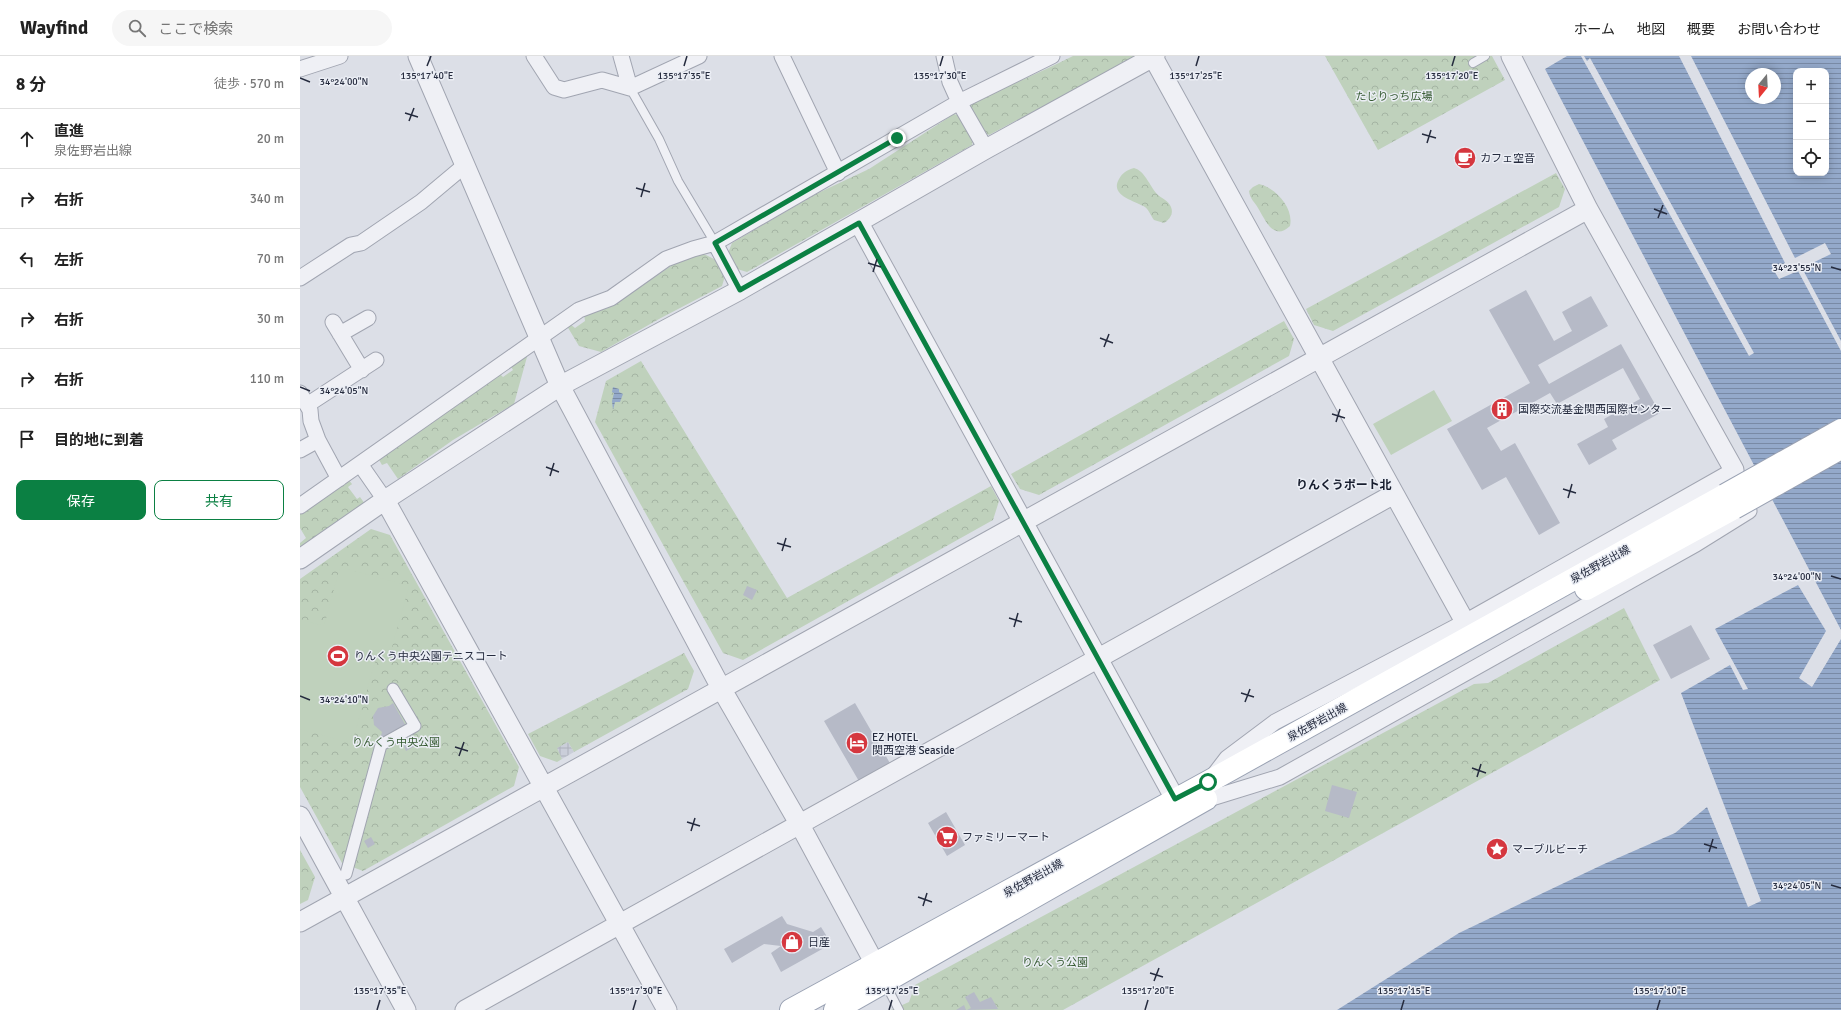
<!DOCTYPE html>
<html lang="ja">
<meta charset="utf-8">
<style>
body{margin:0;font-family:Signika,"Noto Sans JP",sans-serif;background:#f6f6f6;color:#222}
.controls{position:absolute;right:12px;top:12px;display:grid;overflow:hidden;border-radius:8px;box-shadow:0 2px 10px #0003}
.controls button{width:36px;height:36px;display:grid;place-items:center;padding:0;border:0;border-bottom:1px solid #e0e0e0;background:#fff;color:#222;font:20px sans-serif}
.compass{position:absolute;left:1445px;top:12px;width:36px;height:36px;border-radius:50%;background:#fff;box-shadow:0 2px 10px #0003;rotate:198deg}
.stop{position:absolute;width:12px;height:12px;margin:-9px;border:3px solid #0b8043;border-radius:50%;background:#fff}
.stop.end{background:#0b8043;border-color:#fff;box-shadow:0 1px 4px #0008}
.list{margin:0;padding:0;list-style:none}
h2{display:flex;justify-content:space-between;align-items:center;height:52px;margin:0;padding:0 16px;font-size:17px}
h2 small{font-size:13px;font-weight:400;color:#767676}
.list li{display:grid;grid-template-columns:26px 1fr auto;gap:12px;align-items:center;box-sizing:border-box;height:60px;padding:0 16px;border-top:1px solid #e0e0e0}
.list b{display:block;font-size:15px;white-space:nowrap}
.list p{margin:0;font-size:13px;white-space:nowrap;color:#767676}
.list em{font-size:13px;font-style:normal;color:#767676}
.actions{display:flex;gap:8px;padding:12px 16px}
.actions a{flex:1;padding:9px 0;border:1px solid #0b8043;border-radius:8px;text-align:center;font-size:14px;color:#0b8043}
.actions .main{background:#0b8043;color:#fff}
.icon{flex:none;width:22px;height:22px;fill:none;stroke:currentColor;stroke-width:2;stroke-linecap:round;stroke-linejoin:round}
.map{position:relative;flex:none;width:1541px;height:954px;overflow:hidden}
header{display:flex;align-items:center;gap:24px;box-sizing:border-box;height:56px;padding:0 20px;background:#fff;border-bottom:1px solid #e0e0e0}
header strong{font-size:19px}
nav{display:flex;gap:22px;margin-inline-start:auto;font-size:14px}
.search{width:280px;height:36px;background:#f6f6f6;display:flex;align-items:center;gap:10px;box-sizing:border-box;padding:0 14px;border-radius:22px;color:#767676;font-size:15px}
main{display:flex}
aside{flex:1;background:#fff}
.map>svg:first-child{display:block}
.industrial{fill:url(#industrial-grid)}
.park{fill:url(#park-crowns)}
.garden{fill:#bfd1bc}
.water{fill:url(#water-rules);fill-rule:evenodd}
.pier{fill:#dcdfe7}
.building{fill:#b6bac7}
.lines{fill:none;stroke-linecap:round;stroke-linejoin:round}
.service-casing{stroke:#a1a5b1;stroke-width:10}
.pedestrian-casing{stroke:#a1a5b1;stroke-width:13}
.minor-casing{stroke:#a1a5b1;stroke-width:17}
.tertiary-casing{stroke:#a1a5b1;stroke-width:21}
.primary-casing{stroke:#9aa2b3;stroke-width:24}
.service{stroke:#eff0f5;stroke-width:8}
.pedestrian{stroke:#eff0f5;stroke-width:11}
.minor{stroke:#eff0f5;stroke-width:15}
.tertiary{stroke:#eff0f5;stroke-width:19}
.primary{stroke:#fff;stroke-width:22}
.primary-bridge-casing{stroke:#9aa2b3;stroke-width:24;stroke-linecap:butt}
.primary-bridge{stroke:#fff;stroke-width:22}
.route{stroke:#0b8043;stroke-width:5}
.ticks{fill:none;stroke:#252b3e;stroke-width:1.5}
.labels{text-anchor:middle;stroke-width:3;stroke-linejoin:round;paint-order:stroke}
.park-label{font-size:11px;fill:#355a31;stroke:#ebeef5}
.poi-label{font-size:11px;fill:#252b3e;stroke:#ebeef5;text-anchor:start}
.street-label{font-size:11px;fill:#252b3e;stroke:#ebeef5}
.neighbourhood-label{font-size:12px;font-weight:bold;fill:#171d2e;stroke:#ebeef5}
.ticks-label{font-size:10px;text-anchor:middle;fill:#252b3e;stroke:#ebeef5;stroke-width:3;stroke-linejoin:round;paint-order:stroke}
</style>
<header>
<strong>Wayfind</strong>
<div class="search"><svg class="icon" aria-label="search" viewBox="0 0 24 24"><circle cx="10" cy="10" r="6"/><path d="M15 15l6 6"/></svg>ここで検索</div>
<nav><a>ホーム</a><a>地図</a><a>概要</a><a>お問い合わせ</a></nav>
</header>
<main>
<aside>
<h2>8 分<small>徒歩 · 570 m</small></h2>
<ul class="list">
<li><svg class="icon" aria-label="ahead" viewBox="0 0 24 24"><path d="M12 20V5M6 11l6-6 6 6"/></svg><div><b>直進</b><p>泉佐野岩出線</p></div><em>20 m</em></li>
<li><svg class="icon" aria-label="right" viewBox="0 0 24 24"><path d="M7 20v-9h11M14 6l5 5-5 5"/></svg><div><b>右折</b></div><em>340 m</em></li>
<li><svg class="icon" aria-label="left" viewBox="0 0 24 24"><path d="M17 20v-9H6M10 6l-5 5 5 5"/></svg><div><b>左折</b></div><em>70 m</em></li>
<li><svg class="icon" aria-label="right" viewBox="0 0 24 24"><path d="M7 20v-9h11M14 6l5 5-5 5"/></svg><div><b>右折</b></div><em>30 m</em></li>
<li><svg class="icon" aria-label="right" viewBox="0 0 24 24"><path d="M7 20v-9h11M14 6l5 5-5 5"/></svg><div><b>右折</b></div><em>110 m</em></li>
<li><svg class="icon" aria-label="arrive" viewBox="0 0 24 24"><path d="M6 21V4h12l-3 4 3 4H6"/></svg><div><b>目的地に到着</b></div></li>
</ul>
<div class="actions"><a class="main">保存</a><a>共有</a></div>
</aside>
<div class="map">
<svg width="1541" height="954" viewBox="0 0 1541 954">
<defs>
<pattern id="industrial-grid" width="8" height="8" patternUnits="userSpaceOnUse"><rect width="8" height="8" fill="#caced9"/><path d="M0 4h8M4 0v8" fill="none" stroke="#adb1bb"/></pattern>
<pattern id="park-crowns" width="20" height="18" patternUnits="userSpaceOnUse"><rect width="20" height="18" fill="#bfd1bc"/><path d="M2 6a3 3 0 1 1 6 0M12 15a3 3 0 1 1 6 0" fill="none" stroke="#a4b4a3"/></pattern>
<pattern id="water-rules" width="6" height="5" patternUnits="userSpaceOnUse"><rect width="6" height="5" fill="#94a9ca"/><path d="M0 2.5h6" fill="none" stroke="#798aa5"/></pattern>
</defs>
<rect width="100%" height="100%" fill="#dcdfe7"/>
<path class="industrial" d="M 268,686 L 274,696 L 262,703 L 256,692 Z"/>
<path class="park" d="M 773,0 L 838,0 L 689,79 L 684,77 L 670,54 L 671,47 C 705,31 739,17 773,0 Z
M 1025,0 L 1192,0 L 1205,24 L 1078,94 Z
M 654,58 L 660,60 L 673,84 L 672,89 L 447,216 L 437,213 L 428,197 L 432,187 L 516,138 L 569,113 Z
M 834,112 C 845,115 849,129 857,138 C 861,142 869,145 871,151 C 874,158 869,164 864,167 L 854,164 C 851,160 849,154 845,151 C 836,145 809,140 819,123 C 822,117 827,114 834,112 Z
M 1256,117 L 1265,133 L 1259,151 L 1033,275 L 1014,269 L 1006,253 Z
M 959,128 C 976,132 994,152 990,170 C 973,186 965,163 958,152 C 954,145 950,143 949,135 L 953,131 Z
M 402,197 L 418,205 L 425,220 L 422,230 L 359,263 L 301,296 L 279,290 L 267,270 L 270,268 L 275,272 L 285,265 L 284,258 L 308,252 L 377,206 Z
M 984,265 L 994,283 L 989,300 L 739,439 L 720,433 L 711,418 Z
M 226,299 L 227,301 L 214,348 L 153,384 L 98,423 L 87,407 L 82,409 L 78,402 L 200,318 L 203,321 L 213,314 L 210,309 Z
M 341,305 L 487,542 L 691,430 L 699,445 L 693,464 L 443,604 L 423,597 L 295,366 L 306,325 Z
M 48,423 L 52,428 L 48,431 L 57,443 L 60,441 L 65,448 L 0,494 L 0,487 L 6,482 L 0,472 L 0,457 Z
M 71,473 L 90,479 L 219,711 L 214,730 L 63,815 L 42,807 L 0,731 L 0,523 Z
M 1324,552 L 1360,624 L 763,954 L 591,954 L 609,946 L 615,929 L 1174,628 L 1188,627 Z
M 384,597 L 394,615 L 388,633 L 274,696 L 268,686 L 257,692 L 262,703 L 257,706 L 240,700 L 228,678 Z
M 0,794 L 15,821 L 8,844 L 0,848 Z"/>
<path class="garden" d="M 1134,334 L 1152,365 L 1091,399 L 1073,368 Z
M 40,511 L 109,530 L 89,602 L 77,599 L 52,687 L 0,673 L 0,563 L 24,570 Z"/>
<path class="water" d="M 1267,0 L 1541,0 L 1541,574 L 1245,13 ZM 1496,15 L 1526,15 L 1526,117 L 1496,117 ZM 1451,18 L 1475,18 L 1475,42 L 1451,42 Z
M 313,331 L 319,333 L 319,336 L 323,338 L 320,346 L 315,346 L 313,354 L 312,345 L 314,337 L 312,336 Z
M 1498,529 L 1526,575 L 1499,622 L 1512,631 L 1541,583 L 1541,954 L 1037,954 L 1159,877 L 1304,808 L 1375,777 L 1407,751 L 1448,851 L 1461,845 L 1381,637 L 1430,609 L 1443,634 L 1448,633 L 1415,573 Z"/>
<path class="pier" d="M 1281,0 L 1284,0 L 1287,5 L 1290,2 L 1454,297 L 1449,300 Z
M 1379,0 L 1391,0 L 1495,202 L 1525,187 L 1531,198 L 1502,212 L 1541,285 L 1541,295 L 1498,215 L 1479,223 L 1473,213 L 1485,207 Z"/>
<path class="building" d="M 1226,234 L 1254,285 L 1272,275 L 1262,256 L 1291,240 L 1308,270 L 1238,309 L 1249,328 L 1321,288 L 1360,357 L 1312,384 L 1317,393 L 1289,409 L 1277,388 L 1308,371 L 1304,363 L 1340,343 L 1323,312 L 1257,348 L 1250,337 L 1187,372 L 1201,395 L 1215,387 L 1260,467 L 1239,479 L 1206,421 L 1182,434 L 1147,373 L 1230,327 L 1189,254 Z
M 447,530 L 457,534 L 452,544 L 443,539 Z
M 1391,569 L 1410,603 L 1371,623 L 1353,589 Z
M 93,647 L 106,670 L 80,683 L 82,676 L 74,669 L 73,660 L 78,652 L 89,650 Z
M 555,647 L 591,709 L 560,727 L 524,665 Z
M 110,682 L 115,690 L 106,695 L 102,686 Z
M 1032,729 L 1057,736 L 1049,762 L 1025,755 Z
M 646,756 L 665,789 L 647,800 L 628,767 Z
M 71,781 L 75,788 L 68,792 L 64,785 Z
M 482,860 L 487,868 L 513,876 L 521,871 L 526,879 L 524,892 L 481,916 L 471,897 L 481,890 L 464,888 L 432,907 L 424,893 Z
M 674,936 L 680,946 L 691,941 L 698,953 L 667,954 L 671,952 L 665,941 Z
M 664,949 L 666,954 L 656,954 Z"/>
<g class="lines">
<g class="service-casing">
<path id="service" d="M 1173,7 L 1185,0
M 330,32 L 359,83 L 378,125 L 415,187
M 585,927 L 599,954"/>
</g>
<g class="pedestrian-casing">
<path id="pedestrian" d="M 46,818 L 81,689 L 115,670 L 93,633"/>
</g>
<g class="minor-casing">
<path id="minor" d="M 234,0 L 254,31 L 264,34 L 302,24 L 330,32 L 399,0
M 321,0 L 330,32
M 482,0 L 538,117
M 644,0 L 650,26 L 659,46 L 686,93
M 0,13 L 40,0
M 415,187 L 440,234
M 0,222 L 51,189 L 61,187 L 121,146 L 164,110
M 33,266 L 62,314
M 40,278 L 68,262
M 0,337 L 10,354 L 11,365 L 18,384 L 39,423
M 7,349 L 76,304
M 0,394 L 18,384
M 60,408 L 85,444
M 0,450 L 279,254 L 311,242 L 366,203 L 393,193 L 415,187 L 659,46 L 752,0
M 914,719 L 927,702 L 975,666 L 1165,566 L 1434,414 L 1439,423
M 905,744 L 980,721 L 1396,488 L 1449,455"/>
</g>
<g class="tertiary-casing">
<path id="tertiary" d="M 118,0 L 260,330 L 421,632 L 500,769 L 582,921
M 1211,0 L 1288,153 L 1434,414
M 853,1 L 1165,566
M 559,167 L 875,743
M 85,444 L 367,954
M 0,503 L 85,444 L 260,330 L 440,234 L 686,93 L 855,0
M 0,760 L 106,954
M 0,866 L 1288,153
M 165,954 L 1094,438"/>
</g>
<g class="primary-casing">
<path id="primary" d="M 1286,533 L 1434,452
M 491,954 L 908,726 L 1425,439
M 535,954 L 906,743"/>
</g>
<use href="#service" class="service"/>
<use href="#pedestrian" class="pedestrian"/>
<use href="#minor" class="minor"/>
<use href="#tertiary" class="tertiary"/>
<use href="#primary" class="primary"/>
<g class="primary-bridge-casing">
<path id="primary-bridge" d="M 1425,439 L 1541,374
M 1434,452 L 1541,392"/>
</g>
<use href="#primary-bridge" class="primary-bridge"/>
</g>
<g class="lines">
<path class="route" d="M 597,82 L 415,187 L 440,234 L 559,167 L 875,743 L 908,726"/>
</g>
<path class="ticks" d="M 127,10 L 131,0M 384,10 L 387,0M 640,10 L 643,0M 896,10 L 899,0M 1152,10 L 1155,0M 0,22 L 10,26M 105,57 L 118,61M 109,65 L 114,52M 1122,78 L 1136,82M 1127,87 L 1131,74M 336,132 L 350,136M 341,141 L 345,127M 1354,153 L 1367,158M 1358,162 L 1363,149M 568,207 L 581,211M 1531,211 L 1541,214M 573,216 L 577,203M 800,282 L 813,287M 804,291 L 809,278M 0,331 L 10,335M 1032,358 L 1045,362M 1036,366 L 1040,353M 246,411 L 259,416M 250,420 L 254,407M 1263,433 L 1276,437M 1268,442 L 1272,428M 477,487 L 491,491M 482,495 L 486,482M 1531,520 L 1541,523M 709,562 L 722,566M 714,571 L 718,557M 941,637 L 954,641M 0,640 L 10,644M 945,646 L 950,633M 155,691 L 168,695M 159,700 L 164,686M 1172,712 L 1186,717M 1177,721 L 1181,708M 387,766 L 400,770M 391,775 L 395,762M 1404,788 L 1417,792M 1409,796 L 1413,783M 1531,829 L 1541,832M 618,841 L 632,846M 623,850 L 627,837M 850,917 L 863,921M 854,925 L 859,912M 77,954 L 80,944M 333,954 L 336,944M 589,954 L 592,944M 845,954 L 848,944M 1101,954 L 1104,944M 1357,954 L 1360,944"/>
<defs>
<g id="cafe-disc" transform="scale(1.15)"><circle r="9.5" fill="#d5373f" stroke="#ebeef5"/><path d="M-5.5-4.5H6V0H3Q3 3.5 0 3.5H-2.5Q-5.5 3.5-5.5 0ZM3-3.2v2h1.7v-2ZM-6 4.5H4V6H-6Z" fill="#fff"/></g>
<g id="building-disc" transform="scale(1.15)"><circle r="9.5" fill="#d5373f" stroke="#ebeef5"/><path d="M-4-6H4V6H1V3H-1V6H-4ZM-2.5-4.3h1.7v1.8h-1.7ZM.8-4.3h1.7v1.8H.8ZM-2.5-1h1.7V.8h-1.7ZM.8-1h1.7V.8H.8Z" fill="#fff"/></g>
<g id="stadium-disc" transform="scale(1.15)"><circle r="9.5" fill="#d5373f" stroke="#ebeef5"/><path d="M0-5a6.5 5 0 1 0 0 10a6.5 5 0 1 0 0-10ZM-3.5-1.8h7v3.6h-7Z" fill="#fff"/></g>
<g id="hotel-disc" transform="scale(1.15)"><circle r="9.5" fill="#d5373f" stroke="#ebeef5"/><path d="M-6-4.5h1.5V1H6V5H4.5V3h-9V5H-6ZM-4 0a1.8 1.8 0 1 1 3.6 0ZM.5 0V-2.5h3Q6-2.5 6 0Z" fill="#fff"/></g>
<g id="supermarket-disc" transform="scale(1.15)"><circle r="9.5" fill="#d5373f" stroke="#ebeef5"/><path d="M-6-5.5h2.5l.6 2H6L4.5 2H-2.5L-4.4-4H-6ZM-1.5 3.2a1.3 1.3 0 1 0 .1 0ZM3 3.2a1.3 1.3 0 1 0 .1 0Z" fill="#fff"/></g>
<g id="sight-disc" transform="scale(1.15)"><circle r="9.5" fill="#d5373f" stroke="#ebeef5"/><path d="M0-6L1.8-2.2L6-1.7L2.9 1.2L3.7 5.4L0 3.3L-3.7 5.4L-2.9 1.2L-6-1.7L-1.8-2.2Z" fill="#fff"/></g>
<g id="shop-disc" transform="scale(1.15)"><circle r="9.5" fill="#d5373f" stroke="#ebeef5"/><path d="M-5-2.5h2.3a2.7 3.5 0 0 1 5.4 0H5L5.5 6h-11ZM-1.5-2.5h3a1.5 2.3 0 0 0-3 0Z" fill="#fff"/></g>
</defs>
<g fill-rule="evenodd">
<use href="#cafe-disc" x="1165" y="102"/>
<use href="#building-disc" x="1202" y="353"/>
<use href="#stadium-disc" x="38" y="600"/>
<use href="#hotel-disc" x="557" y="687"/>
<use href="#supermarket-disc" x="647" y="781"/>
<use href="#sight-disc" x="1197" y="793"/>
<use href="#shop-disc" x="492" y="886"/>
</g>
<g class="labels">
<g class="park-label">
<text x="1094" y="44">たじりっち広場</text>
<text x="96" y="690">りんくう中央公園</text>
<text x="755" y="910">りんくう公園</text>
</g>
<g class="poi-label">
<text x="1180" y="106">カフェ空音</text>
<text x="1218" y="357">国際交流基金関西国際センター</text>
<text x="54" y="604">りんくう中央公園テニスコート</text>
<text x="572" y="685">EZ HOTEL<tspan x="572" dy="13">関西空港 Seaside</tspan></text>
<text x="662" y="785">ファミリーマート</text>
<text x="1212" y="797">マーブルビーチ</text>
<text x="508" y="890">日産</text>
</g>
<g class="street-label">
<text transform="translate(1300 508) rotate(-29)" y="4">泉佐野岩出線</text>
<text transform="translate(1017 666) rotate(-29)" y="4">泉佐野岩出線</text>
<text transform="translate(733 822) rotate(-29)" y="4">泉佐野岩出線</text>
</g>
<g class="neighbourhood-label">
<text x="1044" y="433">りんくうポート北</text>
</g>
</g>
<g class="ticks-label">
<text x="127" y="23">135°17'40"E</text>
<text x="384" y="23">135°17'35"E</text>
<text x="640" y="23">135°17'30"E</text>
<text x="896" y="23">135°17'25"E</text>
<text x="1152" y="23">135°17'20"E</text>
<text x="44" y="29">34°24'00"N</text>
<text x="1497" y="215">34°23'55"N</text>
<text x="44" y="338">34°24'05"N</text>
<text x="1497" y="524">34°24'00"N</text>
<text x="44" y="647">34°24'10"N</text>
<text x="1497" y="833">34°24'05"N</text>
<text x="80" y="938">135°17'35"E</text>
<text x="336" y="938">135°17'30"E</text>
<text x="592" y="938">135°17'25"E</text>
<text x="848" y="938">135°17'20"E</text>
<text x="1104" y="938">135°17'15"E</text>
<text x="1360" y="938">135°17'10"E</text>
</g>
</svg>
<div class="controls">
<button>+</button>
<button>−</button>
<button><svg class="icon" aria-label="locate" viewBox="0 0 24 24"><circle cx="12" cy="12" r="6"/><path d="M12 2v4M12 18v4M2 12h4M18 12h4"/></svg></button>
</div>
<svg class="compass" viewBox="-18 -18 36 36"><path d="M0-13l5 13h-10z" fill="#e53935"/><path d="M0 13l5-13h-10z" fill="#767676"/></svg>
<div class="stop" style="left:908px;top:726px"></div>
<div class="stop end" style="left:597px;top:82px"></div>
</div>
</main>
